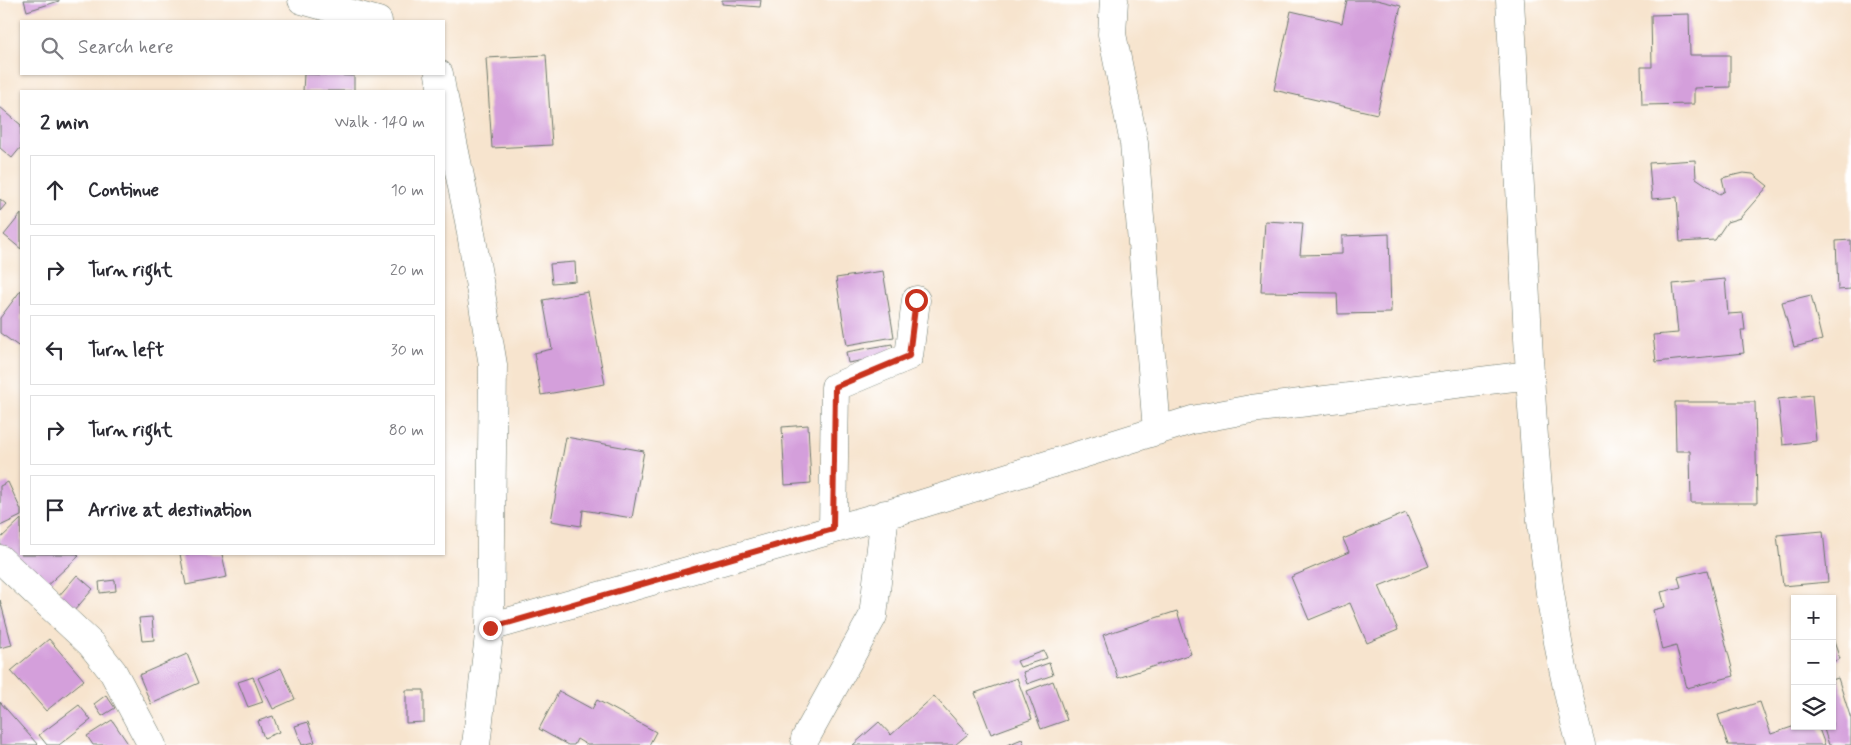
<!DOCTYPE html>
<meta charset="utf-8">
<style>
body{margin:0;font-family:Mynerve,sans-serif;background:#f7f7f7;color:#2b2b33}
.controls{position:absolute;right:15px;bottom:15px;display:grid;overflow:hidden;border-radius:0px;box-shadow:0 1px 4px #0004}
.controls button{width:45px;height:45px;display:grid;place-items:center;padding:0;border:0;border-bottom:1px solid #e1e1e2;background:#fff;color:#2b2b33;font:25px sans-serif}
.stop{position:absolute;width:15px;height:15px;margin:-11px;border:4px solid #c8321e;border-radius:50%;background:#fff}
.stop.end{background:#c8321e;border-color:#fff;box-shadow:0 1px 5px #0008}
.list{margin:0;padding:0;list-style:none}
h2{display:flex;justify-content:space-between;align-items:center;height:65px;margin:0;padding:0 20px;font-size:21px}
h2 small{font-size:16px;font-weight:400;color:#7c7c81}
.list li{display:grid;grid-template-columns:32px 1fr auto;gap:15px;align-items:center;box-sizing:border-box;height:70px;margin:0 10px 10px;padding:0 10px;border:1px solid #e1e1e2;border-radius:0px}
.list b{display:block;font-size:19px;white-space:nowrap}
.list em{font-size:16px;font-style:normal;color:#7c7c81}
.icon{flex:none;width:28px;height:28px;fill:none;stroke:currentColor;stroke-width:2;stroke-linecap:round;stroke-linejoin:round}
.map{position:relative;flex:none;width:1851px;height:745px;overflow:hidden}
.search{position:absolute;background:#fff;box-shadow:0 1px 4px #0004;left:20px;top:20px;width:425px;height:55px;display:flex;align-items:center;gap:12px;box-sizing:border-box;padding:0 18px;border-radius:0px;color:#7c7c81;font-size:19px}
.panel{position:absolute;background:#fff;box-shadow:0 1px 4px #0004;left:20px;top:90px;width:425px;height:465px;border-radius:0px}
.map>svg:first-child{display:block}
.building{fill:#d49fdb}
.lines{fill:none;stroke-linecap:round;stroke-linejoin:round}
.minor-casing{stroke:#6b776a;stroke-width:29}
.minor{stroke:#fff;stroke-width:28}
.route{stroke:#c8321e;stroke-width:6}
</style>
<div class="map">
<svg width="1851" height="745" viewBox="0 0 1851 745">
<rect width="100%" height="100%" fill="#fff"/>
<filter id="ink" filterUnits="userSpaceOnUse"><feTurbulence type="fractalNoise" baseFrequency=".02" numOctaves="2"/><feDisplacementMap in="SourceGraphic" scale="10" xChannelSelector="R" yChannelSelector="G"/><feConvolveMatrix kernelMatrix="1 2 1 2 8 2 1 2 1" color-interpolation-filters="sRGB"/></filter>
<filter id="wash" filterUnits="userSpaceOnUse"><feTurbulence type="fractalNoise" baseFrequency=".0096" numOctaves="4" result="noise"/><feDisplacementMap in="SourceGraphic" scale="20" xChannelSelector="R" yChannelSelector="G"/><feGaussianBlur stdDeviation="1.12" result="paint"/><feColorMatrix in="noise" values="0 0 0 0 0 0 0 0 0 0 0 0 0 0 0 0 0 1.4 0 .05"/><feComposite in="paint" operator="in"/></filter>
<g filter="url(#wash)">
<rect width="100%" height="100%" fill="#f7e4ce"/>
<g id="blocks">
<path class="building" d="M 24,0 L 59,0 L 59,1 L 27,11 Z
M 722,0 L 761,0 L 760,7 L 722,4 Z
M 1347,0 L 1377,0 L 1401,6 L 1377,114 L 1274,90 L 1291,11 L 1342,23 Z
M 1689,14 L 1690,55 L 1730,55 L 1730,87 L 1694,88 L 1694,104 L 1642,105 L 1641,67 L 1652,67 L 1651,15 Z
M 546,55 L 552,145 L 492,148 L 486,58 Z
M 304,74 L 354,76 L 354,91 L 303,91 Z
M 0,107 L 21,125 L 21,147 L 12,158 L 0,148 Z
M 1695,160 L 1696,178 L 1720,194 L 1725,191 L 1722,178 L 1743,173 L 1753,174 L 1768,186 L 1740,218 L 1727,222 L 1715,240 L 1680,242 L 1677,197 L 1652,199 L 1649,163 Z
M 0,199 L 6,204 L 0,211 Z
M 21,214 L 21,249 L 4,235 Z
M 1265,221 L 1303,223 L 1300,255 L 1342,254 L 1342,236 L 1389,234 L 1391,313 L 1338,314 L 1337,293 L 1261,292 Z
M 1851,240 L 1851,289 L 1838,290 L 1836,241 Z
M 575,262 L 576,281 L 552,283 L 550,264 Z
M 883,271 L 894,337 L 847,345 L 836,278 Z
M 1725,279 L 1728,314 L 1743,313 L 1745,330 L 1741,330 L 1744,353 L 1656,362 L 1653,335 L 1678,333 L 1673,284 Z
M 21,290 L 21,348 L 0,333 L 0,318 Z
M 588,292 L 605,384 L 541,395 L 534,353 L 552,349 L 543,300 Z
M 1811,295 L 1822,340 L 1794,347 L 1782,302 Z
M 892,344 L 894,355 L 848,363 L 846,352 Z
M 1812,395 L 1816,441 L 1783,445 L 1778,399 Z
M 1675,402 L 1755,402 L 1757,503 L 1691,503 L 1690,451 L 1676,451 Z
M 808,425 L 811,483 L 785,485 L 782,427 Z
M 566,437 L 644,451 L 632,518 L 583,510 L 581,526 L 551,521 Z
M 8,482 L 21,510 L 21,516 L 0,526 L 0,486 Z
M 1406,513 L 1429,566 L 1379,586 L 1398,630 L 1367,643 L 1350,603 L 1309,620 L 1291,577 L 1349,552 L 1343,539 Z
M 21,519 L 21,554 L 77,554 L 79,556 L 42,590 L 0,545 L 0,539 Z
M 1823,531 L 1828,582 L 1783,586 L 1777,535 Z
M 180,554 L 222,554 L 227,577 L 186,585 Z
M 1707,570 L 1734,676 L 1687,688 L 1676,646 L 1662,650 L 1653,610 L 1665,607 L 1661,592 L 1681,587 L 1678,577 Z
M 77,575 L 93,589 L 73,612 L 57,598 Z
M 115,580 L 116,591 L 100,593 L 99,582 Z
M 0,600 L 12,645 L 0,648 Z
M 1177,611 L 1191,654 L 1118,678 L 1103,635 Z
M 152,617 L 154,640 L 142,641 L 139,618 Z
M 1832,636 L 1840,659 L 1832,662 Z
M 49,639 L 84,680 L 46,711 L 11,671 Z
M 1044,651 L 1047,658 L 1020,667 L 1017,661 Z
M 187,654 L 199,683 L 151,704 L 139,675 Z
M 1049,663 L 1053,675 L 1027,684 L 1023,672 Z
M 281,668 L 295,699 L 273,709 L 258,678 Z
M 253,677 L 263,702 L 248,707 L 238,682 Z
M 1017,678 L 1032,719 L 991,734 L 975,693 Z
M 1838,678 L 1851,719 L 1851,745 L 1829,745 L 1823,726 L 1832,726 L 1832,680 Z
M 1053,681 L 1067,720 L 1041,729 L 1027,691 Z
M 406,690 L 424,690 L 424,722 L 406,723 Z
M 559,691 L 592,709 L 597,700 L 656,732 L 649,745 L 587,745 L 577,739 L 574,745 L 568,745 L 539,729 Z
M 106,695 L 115,708 L 102,716 L 94,704 Z
M 934,696 L 968,734 L 955,745 L 853,745 L 879,722 L 891,735 Z
M 0,702 L 38,745 L 0,745 Z
M 1760,702 L 1771,734 L 1795,726 L 1818,726 L 1825,745 L 1728,745 L 1718,715 Z
M 79,705 L 91,720 L 59,745 L 47,745 L 39,735 Z
M 273,716 L 279,732 L 264,738 L 258,721 Z
M 112,720 L 129,745 L 93,745 L 87,736 Z
M 308,722 L 315,742 L 302,745 L 295,726 Z
M 1022,739 L 1024,745 L 1007,745 Z"/>
</g>
</g>
<g filter="url(#ink)">
<use href="#blocks" fill-opacity="0" stroke="#6b776a" stroke-width="1"/>
<g class="lines">
<g class="minor-casing">
<path id="minor" d="M 302,0 L 378,21
M 1114,0 L 1112,34 L 1134,143 L 1157,431
M 1510,0 C 1515,106 1521,212 1527,318 C 1534,461 1543,606 1581,745
M 439,74 L 442,91
M 444,98 L 469,221 L 493,365 L 490,627 L 476,745
M 833,529 L 835,387 L 909,356 L 916,300
M 0,559 L 91,644 L 113,672 L 152,745
M 490,627 L 902,510 L 1192,420 L 1251,409 L 1530,375
M 805,739 L 873,616 L 885,514"/>
</g>
<use href="#minor" class="minor"/>
</g>
</g>
<g class="lines" filter="url(#ink)">
<path class="route" d="M 490,628 L 833,529 L 835,387 L 909,356 L 916,300"/>
</g>
</svg>
<div class="controls">
<button>+</button>
<button>−</button>
<button><svg class="icon" aria-label="layers" viewBox="0 0 24 24"><path d="M12 4l9 5-9 5-9-5zM3 14l9 5 9-5"/></svg></button>
</div>
<div class="stop" style="left:916px;top:300px"></div>
<div class="stop end" style="left:490px;top:628px"></div>
<div class="search"><svg class="icon" aria-label="search" viewBox="0 0 24 24"><circle cx="10" cy="10" r="6"/><path d="M15 15l6 6"/></svg>Search here</div>
<section class="panel">
<h2>2 min<small>Walk · 140 m</small></h2>
<ul class="list">
<li><svg class="icon" aria-label="ahead" viewBox="0 0 24 24"><path d="M12 20V5M6 11l6-6 6 6"/></svg><div><b>Continue</b></div><em>10 m</em></li>
<li><svg class="icon" aria-label="right" viewBox="0 0 24 24"><path d="M7 20v-9h11M14 6l5 5-5 5"/></svg><div><b>Turn right</b></div><em>20 m</em></li>
<li><svg class="icon" aria-label="left" viewBox="0 0 24 24"><path d="M17 20v-9H6M10 6l-5 5 5 5"/></svg><div><b>Turn left</b></div><em>30 m</em></li>
<li><svg class="icon" aria-label="right" viewBox="0 0 24 24"><path d="M7 20v-9h11M14 6l5 5-5 5"/></svg><div><b>Turn right</b></div><em>80 m</em></li>
<li><svg class="icon" aria-label="arrive" viewBox="0 0 24 24"><path d="M6 21V4h12l-3 4 3 4H6"/></svg><div><b>Arrive at destination</b></div></li>
</ul>
</section>
</div>
